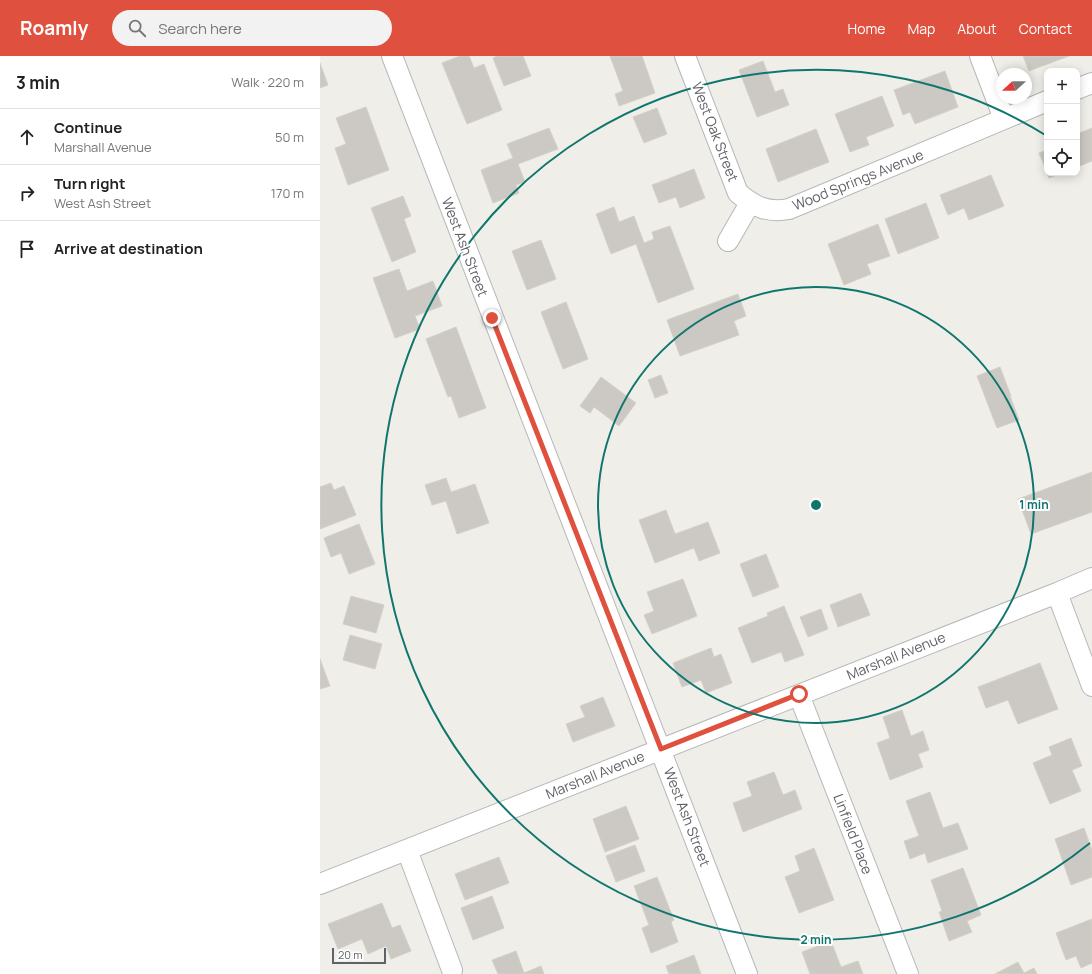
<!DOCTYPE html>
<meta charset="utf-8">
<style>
body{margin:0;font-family:Manrope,sans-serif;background:#f2f2f2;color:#222}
.controls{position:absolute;right:12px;top:12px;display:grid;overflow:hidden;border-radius:8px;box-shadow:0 2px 10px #0003}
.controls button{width:36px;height:36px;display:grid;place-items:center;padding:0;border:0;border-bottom:1px solid #e0e0e0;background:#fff;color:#222;font:20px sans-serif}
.compass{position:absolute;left:676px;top:12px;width:36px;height:36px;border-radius:50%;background:#fff;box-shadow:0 2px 10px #0003;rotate:249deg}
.scale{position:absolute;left:12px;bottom:10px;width:54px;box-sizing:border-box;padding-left:4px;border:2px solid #5f6267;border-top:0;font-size:11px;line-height:14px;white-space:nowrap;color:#5f6267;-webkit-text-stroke:3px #fff;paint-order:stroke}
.stop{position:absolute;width:12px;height:12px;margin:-9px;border:3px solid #e0503e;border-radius:50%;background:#fff}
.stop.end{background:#e0503e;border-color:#fff;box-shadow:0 1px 4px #0008}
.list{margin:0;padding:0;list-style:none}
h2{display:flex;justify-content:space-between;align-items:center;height:52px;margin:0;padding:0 16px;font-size:17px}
h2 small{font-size:13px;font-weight:400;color:#767676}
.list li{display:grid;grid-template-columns:26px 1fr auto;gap:12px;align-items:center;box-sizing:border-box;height:56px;padding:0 16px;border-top:1px solid #e0e0e0}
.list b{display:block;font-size:15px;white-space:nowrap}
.list p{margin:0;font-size:13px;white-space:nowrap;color:#767676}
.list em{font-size:13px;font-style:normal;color:#767676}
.icon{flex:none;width:22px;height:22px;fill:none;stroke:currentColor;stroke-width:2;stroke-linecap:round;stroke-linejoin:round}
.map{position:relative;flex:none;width:772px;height:918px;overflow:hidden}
header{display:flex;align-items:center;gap:24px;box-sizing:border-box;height:56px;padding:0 20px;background:#e0503e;color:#fff}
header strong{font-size:19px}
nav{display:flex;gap:22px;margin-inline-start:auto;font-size:14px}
.search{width:280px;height:36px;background:#f2f2f2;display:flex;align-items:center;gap:10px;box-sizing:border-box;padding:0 14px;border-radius:22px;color:#767676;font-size:15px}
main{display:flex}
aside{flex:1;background:#fff}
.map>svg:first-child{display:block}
.building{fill:#ccc9c4;stroke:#d4d1c6}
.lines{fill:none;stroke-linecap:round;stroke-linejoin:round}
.minor-casing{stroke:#b5b7bb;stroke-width:22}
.minor{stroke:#fff;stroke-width:20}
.route{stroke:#e0503e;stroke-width:5}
.ring{fill:none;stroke:#0f766e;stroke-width:2}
.labels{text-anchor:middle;stroke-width:4;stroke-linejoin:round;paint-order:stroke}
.street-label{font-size:14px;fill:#5f6267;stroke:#fff}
.centre{fill:#0f766e;stroke:#fff;stroke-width:2}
.ring-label{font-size:12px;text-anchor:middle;font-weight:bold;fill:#0f766e;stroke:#fff;stroke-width:4;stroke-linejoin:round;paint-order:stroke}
</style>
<header>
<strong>Roamly</strong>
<div class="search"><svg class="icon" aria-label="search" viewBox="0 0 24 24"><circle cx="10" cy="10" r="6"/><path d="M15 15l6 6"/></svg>Search here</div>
<nav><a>Home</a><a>Map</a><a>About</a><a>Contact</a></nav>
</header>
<main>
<aside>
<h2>3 min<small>Walk · 220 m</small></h2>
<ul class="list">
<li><svg class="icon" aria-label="ahead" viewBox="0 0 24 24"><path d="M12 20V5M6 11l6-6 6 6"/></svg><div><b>Continue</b><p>Marshall Avenue</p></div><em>50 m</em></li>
<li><svg class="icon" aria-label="right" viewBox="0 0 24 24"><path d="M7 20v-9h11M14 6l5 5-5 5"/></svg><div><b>Turn right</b><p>West Ash Street</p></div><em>170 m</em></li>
<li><svg class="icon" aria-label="arrive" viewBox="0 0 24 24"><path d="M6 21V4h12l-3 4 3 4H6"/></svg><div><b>Arrive at destination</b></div></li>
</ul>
</aside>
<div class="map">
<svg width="772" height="918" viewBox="0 0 772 918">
<rect width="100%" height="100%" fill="#f0eee8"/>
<path class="building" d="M 140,0 L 149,0 L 154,12 L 164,8 L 182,54 L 147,68 L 122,7 Z
M 177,0 L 203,0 L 211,20 L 184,30 L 173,2 Z
M 290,0 L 322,0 L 335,37 L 299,50 L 295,38 L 303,35 Z
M 703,0 L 749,0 L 709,15 Z
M 443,5 L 455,36 L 463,33 L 469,49 L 437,61 L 419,14 Z
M 0,7 L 8,29 L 0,32 Z
M 625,15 L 638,51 L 595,68 L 590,56 L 583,59 L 574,34 Z
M 562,40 L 574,70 L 546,81 L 549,89 L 530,96 L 515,58 Z
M 46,51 L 69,114 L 28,129 L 15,92 L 26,88 L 16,62 Z
M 337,52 L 347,78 L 324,87 L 313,61 Z
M 229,72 L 238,93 L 198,108 L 205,126 L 196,129 L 199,137 L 173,147 L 161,114 L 193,102 L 187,88 Z
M 772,72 L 772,105 L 757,111 L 757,78 Z
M 496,73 L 509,106 L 458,126 L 446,93 Z
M 727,94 L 727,116 L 719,97 Z
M 374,113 L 385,142 L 360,152 L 356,141 L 339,147 L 332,129 Z
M 727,117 L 742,117 L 729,122 Z
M 671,119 L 684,150 L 649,164 L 644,152 L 628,159 L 620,139 Z
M 83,140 L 91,160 L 84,163 L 96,196 L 72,206 L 51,152 Z
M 606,147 L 619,182 L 578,198 L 565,163 Z
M 294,151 L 299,166 L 314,160 L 324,187 L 334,183 L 332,176 L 350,170 L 374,233 L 338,247 L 316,188 L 291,198 L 276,158 Z
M 558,168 L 570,200 L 547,208 L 551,218 L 524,229 L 508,188 Z
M 221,184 L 236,223 L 207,234 L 192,195 Z
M 79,213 L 87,235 L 113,225 L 122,250 L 95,260 L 100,273 L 75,282 L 53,222 Z
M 418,238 L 426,260 L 414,265 L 419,279 L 360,300 L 347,264 Z
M 246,246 L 268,303 L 243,313 L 221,256 Z
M 136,271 L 166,352 L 139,362 L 131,340 L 128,341 L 106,283 Z
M 680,311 L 691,340 L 690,340 L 699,364 L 677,372 L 657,320 Z
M 341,319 L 348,337 L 335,342 L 328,324 Z
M 281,321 L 316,347 L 299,370 L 274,351 L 270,357 L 260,350 Z
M 772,416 L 772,456 L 711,478 L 698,443 Z
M 126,422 L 131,436 L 155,428 L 169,467 L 137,478 L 126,445 L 112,449 L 105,429 Z
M 11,427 L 14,434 L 24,430 L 36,459 L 0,473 L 0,431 Z
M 346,454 L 355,478 L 388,466 L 400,497 L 379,505 L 374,492 L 335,507 L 319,464 Z
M 39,468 L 55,508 L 29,518 L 21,497 L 11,501 L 4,482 Z
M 446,498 L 459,531 L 433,541 L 420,508 Z
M 363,523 L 377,560 L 332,578 L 324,559 L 334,555 L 327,536 Z
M 541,537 L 550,559 L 518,571 L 510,549 Z
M 31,540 L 64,549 L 56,577 L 23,568 Z
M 464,550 L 484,599 L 465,606 L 461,596 L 432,607 L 418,572 L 448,560 L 447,557 Z
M 501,553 L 508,573 L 488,581 L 480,561 Z
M 30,579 L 62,588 L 55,613 L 23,604 Z
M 391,592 L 394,601 L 401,598 L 412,627 L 386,637 L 381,624 L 362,631 L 353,607 Z
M 0,603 L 10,630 L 0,633 Z
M 720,607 L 738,653 L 698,668 L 688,644 L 666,652 L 658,631 Z
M 283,641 L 295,670 L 253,686 L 246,668 L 265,661 L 260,650 Z
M 582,654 L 591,680 L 603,675 L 609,694 L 598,698 L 603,711 L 570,724 L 557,687 L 570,682 L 563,661 Z
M 751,682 L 762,710 L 752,714 L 761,735 L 730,748 L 713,707 L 732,699 L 729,691 Z
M 454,716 L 463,739 L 475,734 L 482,753 L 423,776 L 413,747 L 432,740 L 427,726 Z
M 610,736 L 623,772 L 638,767 L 648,793 L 608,807 L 605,797 L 590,803 L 584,785 L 599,780 L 586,745 Z
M 306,750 L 319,783 L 285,796 L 273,763 Z
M 764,772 L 772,794 L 772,821 L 751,829 L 735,783 Z
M 315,789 L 325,815 L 296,826 L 286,800 Z
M 494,792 L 514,844 L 479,857 L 465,821 L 480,815 L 475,800 Z
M 179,801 L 189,827 L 145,844 L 135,818 Z
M 643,812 L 661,859 L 647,865 L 652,876 L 629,885 L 619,856 L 622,855 L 611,824 Z
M 337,821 L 354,864 L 351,866 L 358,886 L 331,897 L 322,872 L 329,869 L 314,830 Z
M 172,840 L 184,872 L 153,884 L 141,852 Z
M 62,847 L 72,872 L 80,869 L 91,895 L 71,903 L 66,890 L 48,898 L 42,883 L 18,893 L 8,868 Z
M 772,863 L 772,907 L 761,912 L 756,900 L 746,904 L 736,877 Z
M 511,885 L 521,911 L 538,905 L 543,918 L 490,918 L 482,896 Z
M 196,895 L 204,917 L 221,910 L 224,918 L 178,918 L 172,904 Z
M 374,899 L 381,918 L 349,918 L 346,910 Z
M 698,906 L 704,917 L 714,912 L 717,918 L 675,918 Z"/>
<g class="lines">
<g class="minor-casing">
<path id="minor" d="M 72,0 C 189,307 310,612 427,918
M 365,0 L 418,137 C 435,151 447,157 469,153 L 727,45
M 660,0 L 684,63
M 757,33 L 772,27
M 408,185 L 430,147
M 737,537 L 772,630
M 479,639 L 588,918
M 87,794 L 132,914
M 0,828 L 737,537 L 772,522"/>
</g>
<use href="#minor" class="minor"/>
</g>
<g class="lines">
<path class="route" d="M 172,262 L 341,693 L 479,638"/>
</g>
<g class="ring">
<circle cx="496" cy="449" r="218"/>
<path d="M770 787A435 435 0 1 1 727 80"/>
</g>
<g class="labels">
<g class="street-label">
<text transform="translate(395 76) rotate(69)" y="5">West Oak Street</text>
<text transform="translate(538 124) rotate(-22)" y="5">Wood Springs Avenue</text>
<text transform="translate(145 191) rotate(69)" y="5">West Ash Street</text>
<text transform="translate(576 600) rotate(-22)" y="5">Marshall Avenue</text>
<text transform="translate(275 719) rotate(-22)" y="5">Marshall Avenue</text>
<text transform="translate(367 761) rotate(69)" y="5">West Ash Street</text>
<text transform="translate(533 778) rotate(69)" y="5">Linfield Place</text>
</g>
</g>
<circle cx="496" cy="449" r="6" class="centre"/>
<g class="ring-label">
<text x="714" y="453">1 min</text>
<text x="496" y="888">2 min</text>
</g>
</svg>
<div class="controls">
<button>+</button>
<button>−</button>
<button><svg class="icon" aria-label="locate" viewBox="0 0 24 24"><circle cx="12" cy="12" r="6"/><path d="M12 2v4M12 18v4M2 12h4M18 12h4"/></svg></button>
</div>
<svg class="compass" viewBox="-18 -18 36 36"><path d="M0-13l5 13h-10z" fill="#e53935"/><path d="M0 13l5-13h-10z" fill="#767676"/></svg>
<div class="scale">20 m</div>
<div class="stop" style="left:479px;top:638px"></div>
<div class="stop end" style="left:172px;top:262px"></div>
</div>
</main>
